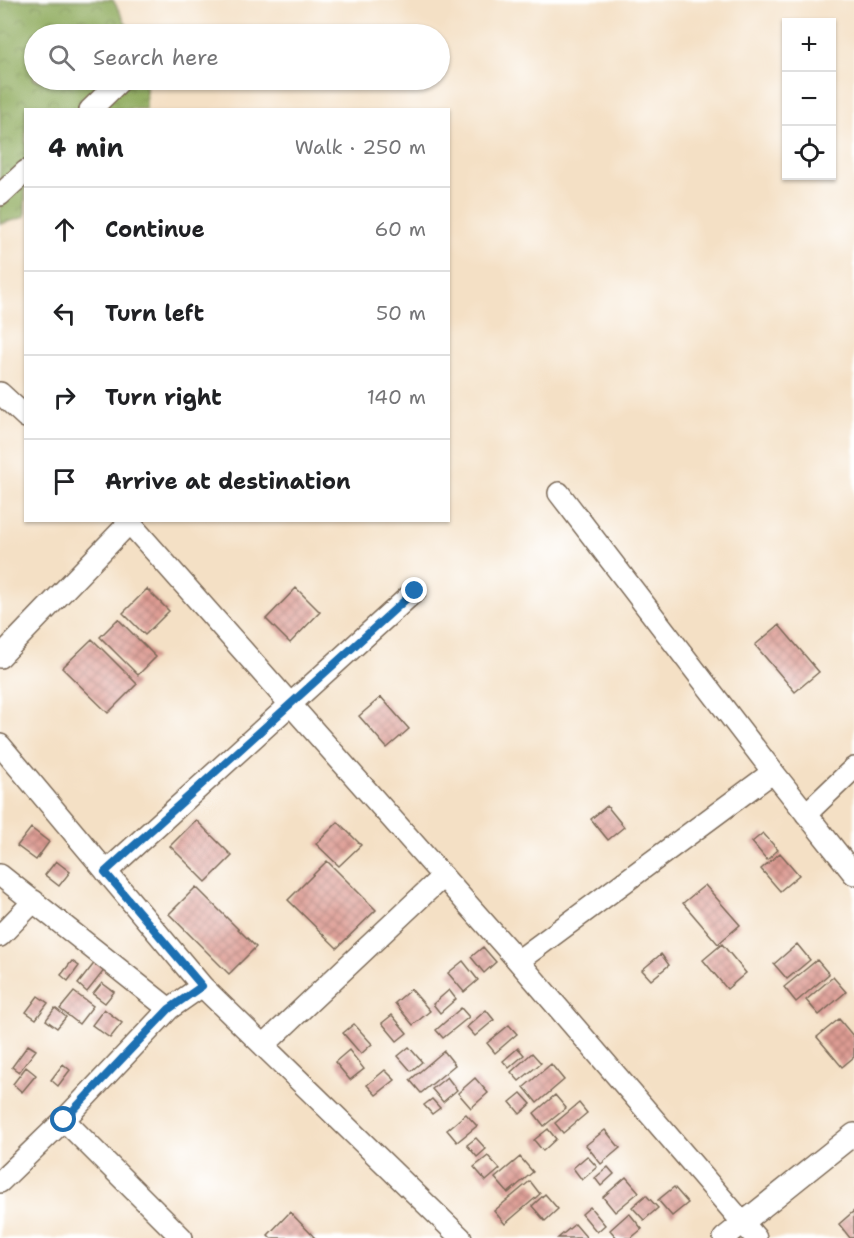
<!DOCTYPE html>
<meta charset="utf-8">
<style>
body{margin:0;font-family:"Shantell Sans",sans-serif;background:#f2f2f2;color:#202124}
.controls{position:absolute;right:18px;top:18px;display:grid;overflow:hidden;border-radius:0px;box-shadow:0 2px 4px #0004}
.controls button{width:54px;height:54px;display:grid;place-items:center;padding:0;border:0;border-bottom:2px solid #e0e0e0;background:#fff;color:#202124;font:30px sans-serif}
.stop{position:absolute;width:18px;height:18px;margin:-14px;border:4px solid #1f6fb2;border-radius:50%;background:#fff}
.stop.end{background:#1f6fb2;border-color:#fff;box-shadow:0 2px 6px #0008}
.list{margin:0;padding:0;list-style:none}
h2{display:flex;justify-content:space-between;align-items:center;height:78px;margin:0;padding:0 24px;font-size:26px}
h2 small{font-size:20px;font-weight:400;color:#757577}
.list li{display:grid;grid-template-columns:39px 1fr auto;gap:18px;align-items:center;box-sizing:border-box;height:84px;padding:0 24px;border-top:2px solid #e0e0e0}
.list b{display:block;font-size:22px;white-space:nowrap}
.list em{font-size:20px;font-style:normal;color:#757577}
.icon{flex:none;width:33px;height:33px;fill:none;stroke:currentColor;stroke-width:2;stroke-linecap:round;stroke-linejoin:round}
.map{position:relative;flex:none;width:854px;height:1238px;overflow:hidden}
.search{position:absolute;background:#fff;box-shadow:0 2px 4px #0004;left:24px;top:24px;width:426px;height:66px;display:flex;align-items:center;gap:15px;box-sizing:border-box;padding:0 21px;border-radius:33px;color:#757577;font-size:22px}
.panel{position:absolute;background:#fff;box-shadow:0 2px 4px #0004;left:24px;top:108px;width:426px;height:414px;border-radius:0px}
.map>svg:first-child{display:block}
.forest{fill:url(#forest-crowns);stroke:#666b3e;stroke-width:1.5}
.building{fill:url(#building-cross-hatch)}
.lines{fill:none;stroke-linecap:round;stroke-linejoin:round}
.minor-casing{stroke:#7c6a58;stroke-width:24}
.minor{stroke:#fff;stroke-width:21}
.route{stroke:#1f6fb2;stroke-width:8}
</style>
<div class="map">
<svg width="854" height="1238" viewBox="0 0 854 1238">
<defs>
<pattern id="forest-crowns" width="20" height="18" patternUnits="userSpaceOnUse" patternTransform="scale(1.5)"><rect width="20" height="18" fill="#90ac5e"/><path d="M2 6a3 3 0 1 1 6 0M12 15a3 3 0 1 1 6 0" fill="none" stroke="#778c4d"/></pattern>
<pattern id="building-cross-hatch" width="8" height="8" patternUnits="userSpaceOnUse" patternTransform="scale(1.5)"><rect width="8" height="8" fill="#dd9b93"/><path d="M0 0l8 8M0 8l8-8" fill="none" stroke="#b47f77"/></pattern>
</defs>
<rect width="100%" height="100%" fill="#fff"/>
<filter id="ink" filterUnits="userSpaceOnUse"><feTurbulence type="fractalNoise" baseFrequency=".0167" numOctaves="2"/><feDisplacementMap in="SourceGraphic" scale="12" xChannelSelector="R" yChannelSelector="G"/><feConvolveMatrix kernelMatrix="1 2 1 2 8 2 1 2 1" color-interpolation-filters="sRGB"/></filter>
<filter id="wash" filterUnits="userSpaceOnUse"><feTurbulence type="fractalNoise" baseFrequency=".008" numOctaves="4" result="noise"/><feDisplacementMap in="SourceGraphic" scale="24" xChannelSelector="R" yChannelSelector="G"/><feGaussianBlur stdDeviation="1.35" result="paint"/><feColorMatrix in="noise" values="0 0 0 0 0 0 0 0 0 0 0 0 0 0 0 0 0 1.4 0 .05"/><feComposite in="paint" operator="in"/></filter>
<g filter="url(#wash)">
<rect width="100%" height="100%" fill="#f4e0c5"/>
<path class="forest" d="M 0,0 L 113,0 L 132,34 L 34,34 L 34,80 L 146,80 L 146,109 L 26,110 L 25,217 L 0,224 Z"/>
<g id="blocks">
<path class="building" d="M 296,588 L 320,612 L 290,643 L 266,619 Z
M 147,589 L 169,611 L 145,635 L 123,613 Z
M 118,619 L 156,657 L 138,675 L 100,637 Z
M 779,625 L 819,672 L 795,692 L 755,645 Z
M 92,639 L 137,684 L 108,713 L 62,668 Z
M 381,697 L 409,729 L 387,748 L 359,716 Z
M 607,806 L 624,827 L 608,840 L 591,819 Z
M 196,820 L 232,856 L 206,882 L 170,846 Z
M 338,822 L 361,845 L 339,866 L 316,844 Z
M 31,828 L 49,842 L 36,860 L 17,846 Z
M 763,833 L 778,850 L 767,860 L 752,842 Z
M 780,853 L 799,875 L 780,891 L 761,869 Z
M 56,861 L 70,872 L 59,886 L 45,875 Z
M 327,861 L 376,910 L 337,948 L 288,900 Z
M 705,885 L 740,925 L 718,944 L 683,903 Z
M 196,887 L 256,947 L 229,974 L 169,914 Z
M 722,944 L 746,973 L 727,989 L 703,960 Z
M 797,944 L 810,960 L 787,979 L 774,964 Z
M 483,947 L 496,962 L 484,973 L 471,957 Z
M 661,954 L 669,965 L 651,980 L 642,970 Z
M 817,960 L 829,974 L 796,1002 L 784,987 Z
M 72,961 L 79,966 L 68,981 L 61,975 Z
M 96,961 L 106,968 L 87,992 L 78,984 Z
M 463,961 L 478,980 L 464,992 L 448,973 Z
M 833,977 L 846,992 L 819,1015 L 806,1000 Z
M 102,983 L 114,992 L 105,1003 L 93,994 Z
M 411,989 L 430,1011 L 413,1025 L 395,1003 Z
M 449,990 L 456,999 L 440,1013 L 433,1004 Z
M 74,992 L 93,1006 L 79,1024 L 60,1009 Z
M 38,996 L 48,1003 L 36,1019 L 26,1012 Z
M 55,1008 L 66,1017 L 57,1028 L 46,1020 Z
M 461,1008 L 469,1017 L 443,1038 L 436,1030 Z
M 104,1009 L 122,1023 L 110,1038 L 92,1025 Z
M 486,1010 L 494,1020 L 475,1036 L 467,1027 Z
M 392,1015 L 407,1033 L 397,1041 L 382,1023 Z
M 839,1019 L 854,1037 L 854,1057 L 842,1067 L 817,1037 Z
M 354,1024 L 372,1044 L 361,1054 L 343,1033 Z
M 509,1025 L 517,1034 L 495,1053 L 487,1043 Z
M 28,1045 L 36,1050 L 19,1072 L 12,1067 Z
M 409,1047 L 422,1062 L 411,1071 L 398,1056 Z
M 518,1048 L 524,1055 L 509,1068 L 503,1061 Z
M 349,1050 L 364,1069 L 350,1080 L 335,1062 Z
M 444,1051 L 455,1065 L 421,1093 L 410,1080 Z
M 532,1053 L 541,1063 L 519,1081 L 511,1072 Z
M 63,1064 L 70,1070 L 58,1086 L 51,1080 Z
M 551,1064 L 564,1080 L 537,1103 L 524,1087 Z
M 26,1067 L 36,1075 L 22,1092 L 13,1084 Z
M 385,1070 L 395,1080 L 376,1095 L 367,1085 Z
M 447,1077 L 457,1090 L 443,1102 L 432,1089 Z
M 475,1078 L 488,1093 L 471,1108 L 458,1093 Z
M 521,1093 L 531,1104 L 520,1114 L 510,1102 Z
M 555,1095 L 566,1108 L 544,1126 L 534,1113 Z
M 432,1099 L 440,1108 L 432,1114 L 424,1105 Z
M 579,1103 L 587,1113 L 563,1133 L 555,1123 Z
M 466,1114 L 477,1126 L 457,1142 L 447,1130 Z
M 548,1129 L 556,1139 L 543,1151 L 534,1140 Z
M 605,1130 L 620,1148 L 601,1164 L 586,1145 Z
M 476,1138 L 486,1149 L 477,1157 L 467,1145 Z
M 488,1156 L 500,1169 L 486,1181 L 474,1167 Z
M 587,1156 L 597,1167 L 582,1180 L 573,1168 Z
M 520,1157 L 533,1172 L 508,1193 L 495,1178 Z
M 608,1167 L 614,1174 L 601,1186 L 595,1178 Z
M 626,1177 L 639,1192 L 615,1212 L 603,1197 Z
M 530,1181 L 540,1194 L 505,1224 L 494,1211 Z
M 674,1187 L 688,1203 L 672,1216 L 658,1200 Z
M 545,1194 L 558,1209 L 545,1221 L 532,1206 Z
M 646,1195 L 658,1208 L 644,1220 L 632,1207 Z
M 590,1207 L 605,1225 L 597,1232 L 582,1214 Z
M 854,1211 L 854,1238 L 850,1238 L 839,1224 Z
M 290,1212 L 315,1238 L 271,1238 L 268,1235 Z
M 629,1213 L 642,1229 L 631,1238 L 617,1238 L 610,1230 Z
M 575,1224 L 587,1238 L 558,1238 Z"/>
</g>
</g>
<g filter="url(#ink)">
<use href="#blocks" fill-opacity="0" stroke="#7c6a58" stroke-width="1.5"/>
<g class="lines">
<g class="minor-casing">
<path id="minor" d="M 90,110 L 121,80
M 0,195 L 26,171
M 0,393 L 26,417
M 559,493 L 773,772 L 854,874
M 127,520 L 518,961 L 756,1238
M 0,657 L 129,523
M 0,745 L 202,986
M 806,814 L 854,768
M 106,872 L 415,591
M 0,875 L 169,1009
M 0,936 L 34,901
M 518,961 L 773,772
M 264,1045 L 443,876
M 64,1120 L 182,1238
M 0,1182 L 64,1120 L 169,1009 L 202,986 L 461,1238
M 724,1238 L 854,1134"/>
</g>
<use href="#minor" class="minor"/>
</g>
</g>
<g class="lines" filter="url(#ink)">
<path class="route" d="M 64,1120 L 169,1009 L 202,986 L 105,872 L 415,591"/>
</g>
</svg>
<div class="controls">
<button>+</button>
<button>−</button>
<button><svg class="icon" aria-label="locate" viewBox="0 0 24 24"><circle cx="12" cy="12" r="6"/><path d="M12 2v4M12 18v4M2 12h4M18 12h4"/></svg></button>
</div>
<div class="stop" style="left:64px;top:1120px"></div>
<div class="stop end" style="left:415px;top:591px"></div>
<div class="search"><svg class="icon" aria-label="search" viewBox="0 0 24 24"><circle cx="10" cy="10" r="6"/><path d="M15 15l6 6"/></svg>Search here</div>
<section class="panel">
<h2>4 min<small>Walk · 250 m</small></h2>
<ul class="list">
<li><svg class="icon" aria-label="ahead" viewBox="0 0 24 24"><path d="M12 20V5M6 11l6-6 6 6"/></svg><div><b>Continue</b></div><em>60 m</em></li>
<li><svg class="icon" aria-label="left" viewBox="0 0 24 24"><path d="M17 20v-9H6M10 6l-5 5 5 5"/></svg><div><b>Turn left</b></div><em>50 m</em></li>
<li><svg class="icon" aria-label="right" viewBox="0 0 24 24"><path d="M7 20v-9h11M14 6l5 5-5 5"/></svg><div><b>Turn right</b></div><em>140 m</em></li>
<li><svg class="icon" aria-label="arrive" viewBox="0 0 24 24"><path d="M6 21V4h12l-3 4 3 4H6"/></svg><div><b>Arrive at destination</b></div></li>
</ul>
</section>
</div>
